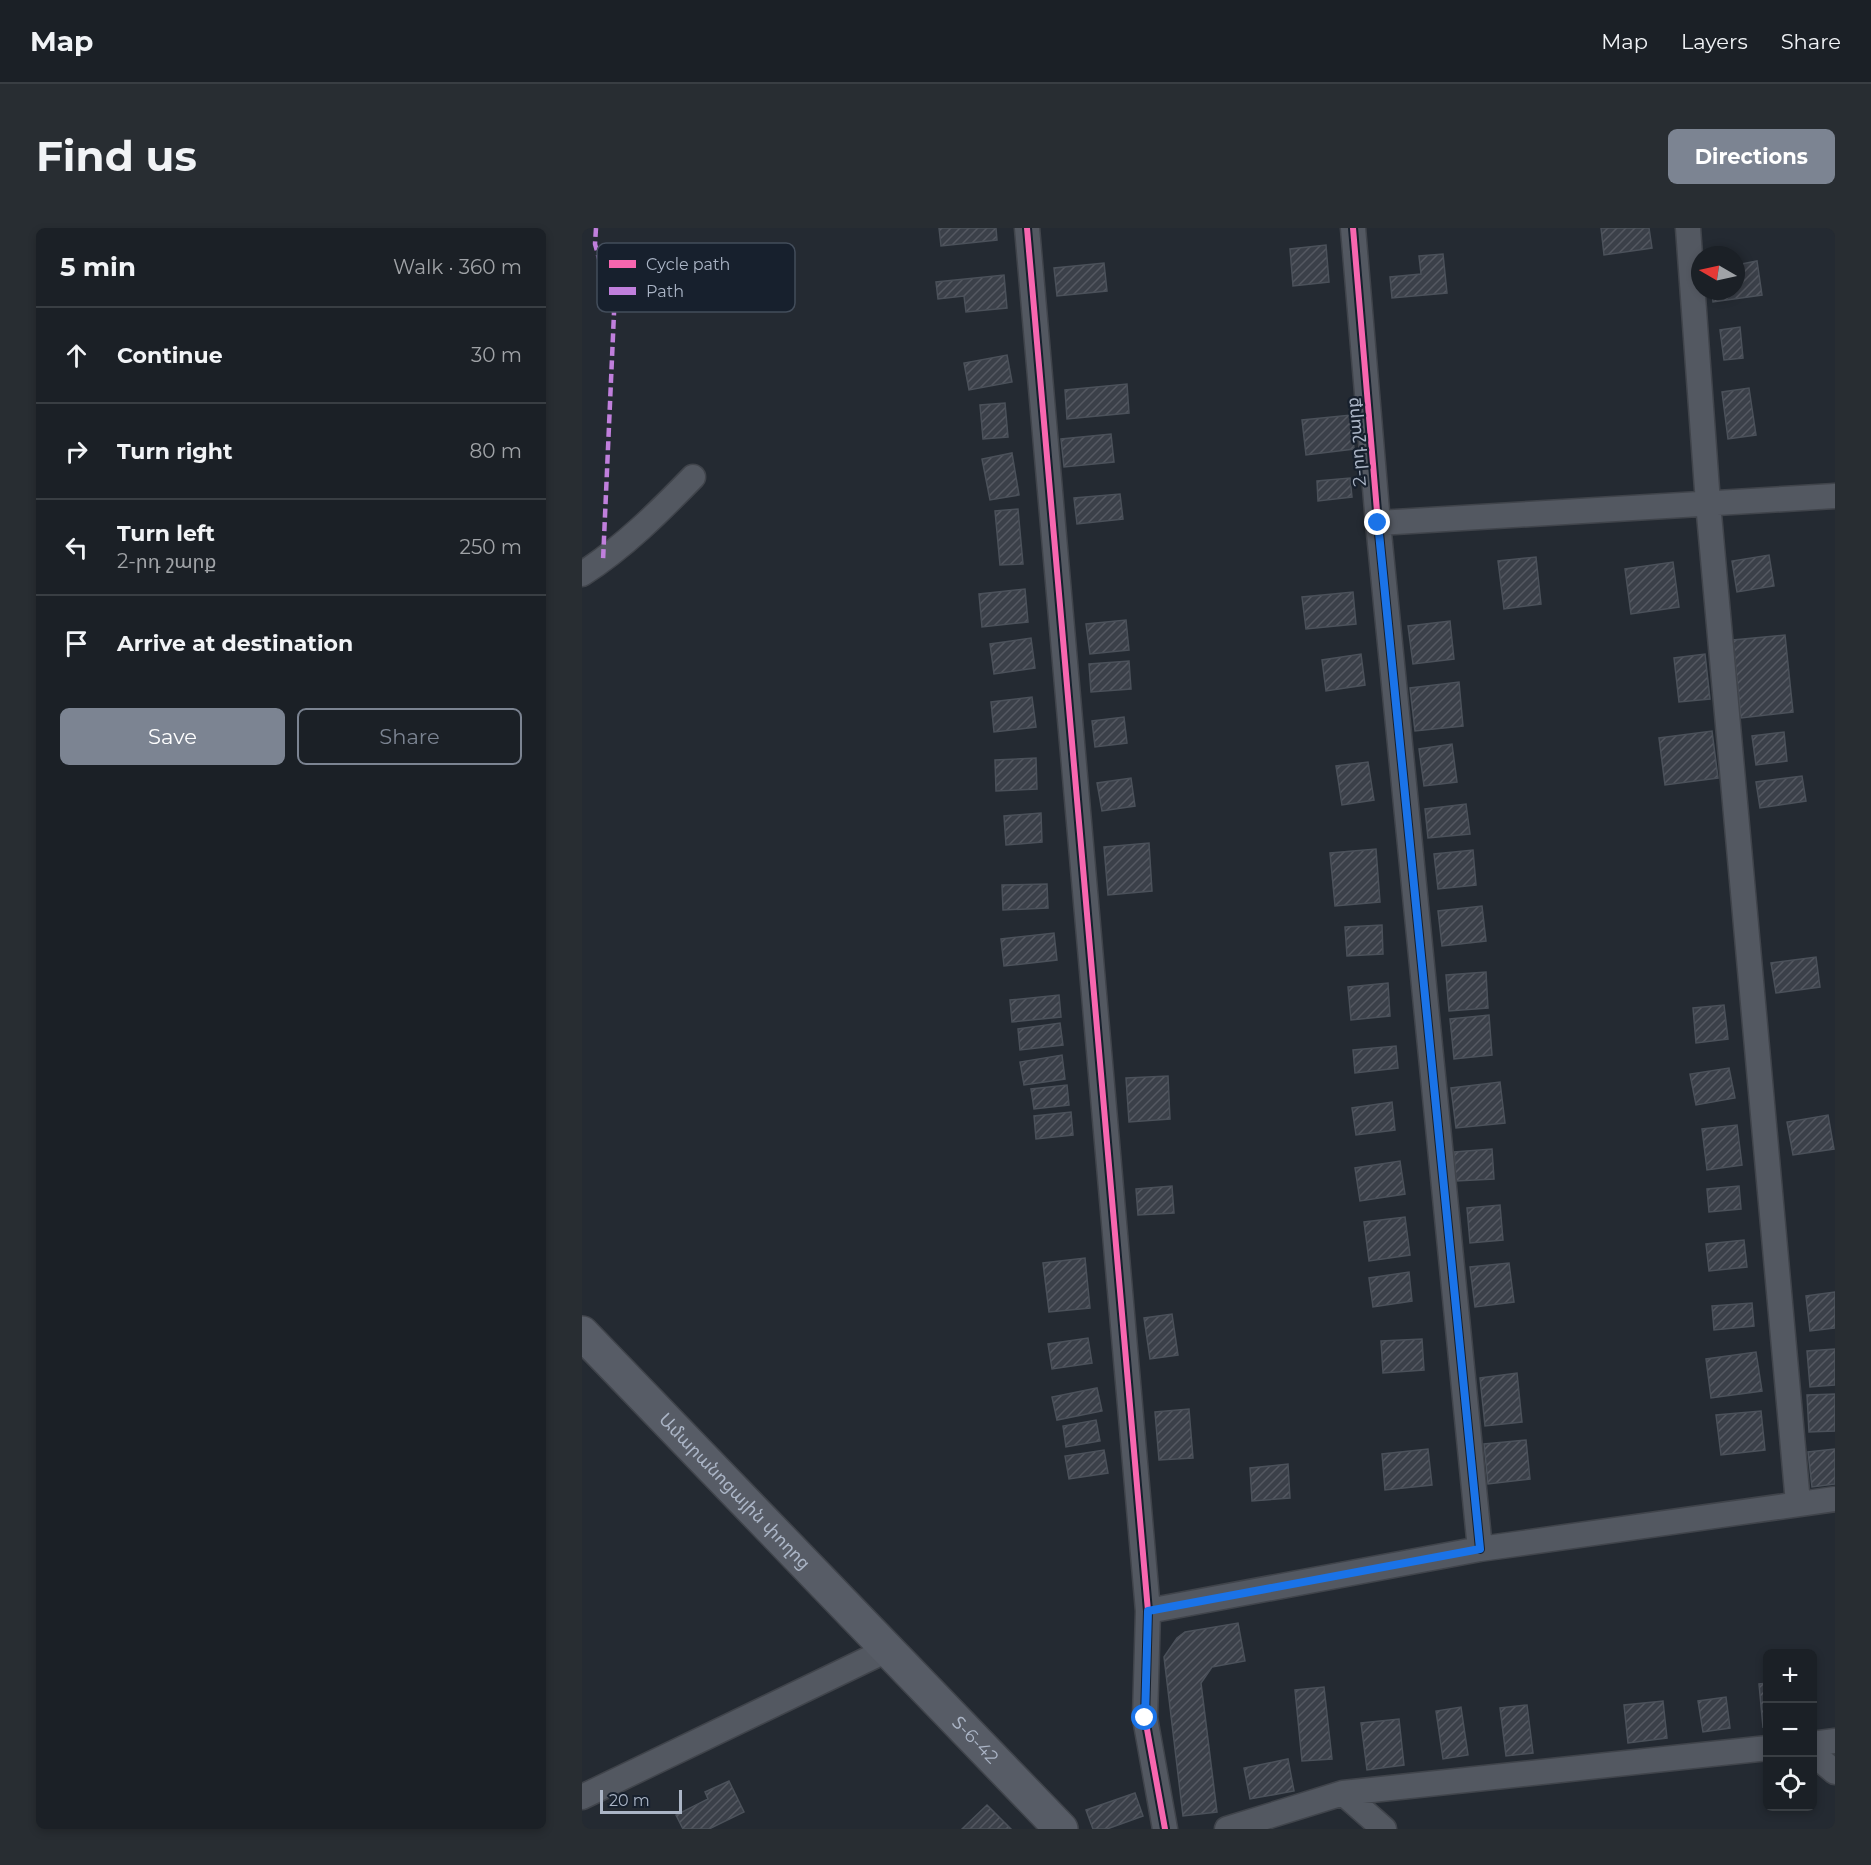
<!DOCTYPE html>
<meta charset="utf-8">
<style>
body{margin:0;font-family:Montserrat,"Noto Sans Armenian",sans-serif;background:#282d32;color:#f1f3f6}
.controls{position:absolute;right:18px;bottom:18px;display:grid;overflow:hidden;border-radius:9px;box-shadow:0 3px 9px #0003}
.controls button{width:54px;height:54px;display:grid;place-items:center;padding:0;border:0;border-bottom:2px solid #393e43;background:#1b2026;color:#f1f3f6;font:30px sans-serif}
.compass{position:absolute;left:1109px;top:18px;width:54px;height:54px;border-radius:50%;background:#1b2026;box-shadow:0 3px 9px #0003;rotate:279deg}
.scale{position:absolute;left:18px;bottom:15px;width:82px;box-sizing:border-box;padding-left:6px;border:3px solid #abb5c6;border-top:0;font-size:16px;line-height:21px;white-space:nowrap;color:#abb5c6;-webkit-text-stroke:4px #17202d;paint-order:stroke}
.stop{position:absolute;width:18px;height:18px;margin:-14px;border:4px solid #1a73e8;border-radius:50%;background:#fff}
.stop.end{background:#1a73e8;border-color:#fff;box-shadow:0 2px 6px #0008}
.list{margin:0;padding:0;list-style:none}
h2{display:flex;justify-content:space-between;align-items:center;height:78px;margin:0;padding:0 24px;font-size:26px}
h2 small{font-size:20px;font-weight:400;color:#a0a3a7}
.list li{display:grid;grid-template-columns:39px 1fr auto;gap:18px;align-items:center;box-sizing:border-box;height:96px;padding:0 24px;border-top:2px solid #393e43}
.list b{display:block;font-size:22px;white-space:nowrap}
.list p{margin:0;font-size:20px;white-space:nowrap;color:#a0a3a7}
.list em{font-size:20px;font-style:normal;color:#a0a3a7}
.actions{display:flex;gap:12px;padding:18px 24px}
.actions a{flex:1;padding:14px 0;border:2px solid #7c8492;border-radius:9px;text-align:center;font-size:21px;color:#7c8492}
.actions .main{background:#7c8492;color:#fff}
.icon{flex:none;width:33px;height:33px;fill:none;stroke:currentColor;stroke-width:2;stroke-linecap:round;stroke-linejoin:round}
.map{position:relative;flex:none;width:1253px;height:1601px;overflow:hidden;border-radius:9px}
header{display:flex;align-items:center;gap:36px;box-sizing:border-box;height:84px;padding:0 30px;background:#1b2026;border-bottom:2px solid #393e43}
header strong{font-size:28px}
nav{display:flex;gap:33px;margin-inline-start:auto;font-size:21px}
.intro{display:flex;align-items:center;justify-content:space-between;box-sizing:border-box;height:144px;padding:0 36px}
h1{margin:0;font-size:42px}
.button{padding:15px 27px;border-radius:9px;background:#7c8492;color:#fff;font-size:21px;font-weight:700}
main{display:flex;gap:36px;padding:0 36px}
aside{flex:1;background:#1b2026;border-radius:9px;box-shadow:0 3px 9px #0003}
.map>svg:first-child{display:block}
.building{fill:url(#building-hatch);stroke:#4b515a;stroke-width:1.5}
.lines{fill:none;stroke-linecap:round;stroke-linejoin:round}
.street-casing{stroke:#40444b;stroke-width:27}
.secondary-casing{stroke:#40444b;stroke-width:36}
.street{stroke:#535861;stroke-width:24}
.secondary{stroke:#575c66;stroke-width:33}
.quiet{stroke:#c07fdc;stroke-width:4.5;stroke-dasharray:9 4.5;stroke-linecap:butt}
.cycleway-casing{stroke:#17202d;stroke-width:10}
.cycleway{stroke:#f766af;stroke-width:6}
.route{stroke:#1a73e8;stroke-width:8}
.labels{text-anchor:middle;stroke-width:4.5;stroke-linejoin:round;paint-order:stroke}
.street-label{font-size:18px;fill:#abb5c6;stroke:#17202d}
.key{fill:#17202d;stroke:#434d5b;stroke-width:1.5}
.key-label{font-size:16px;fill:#abb5c6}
</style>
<header>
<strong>Map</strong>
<nav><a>Map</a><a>Layers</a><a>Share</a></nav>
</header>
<div class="intro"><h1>Find us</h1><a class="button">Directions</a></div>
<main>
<aside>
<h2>5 min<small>Walk · 360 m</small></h2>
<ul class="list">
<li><svg class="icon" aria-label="ahead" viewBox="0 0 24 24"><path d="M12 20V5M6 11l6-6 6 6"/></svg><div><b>Continue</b></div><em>30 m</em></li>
<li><svg class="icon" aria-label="right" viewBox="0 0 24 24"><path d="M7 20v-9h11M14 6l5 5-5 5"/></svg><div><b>Turn right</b></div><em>80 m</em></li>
<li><svg class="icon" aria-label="left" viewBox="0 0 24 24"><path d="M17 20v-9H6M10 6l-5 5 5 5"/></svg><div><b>Turn left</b><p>2-րդ շարք</p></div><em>250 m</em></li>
<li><svg class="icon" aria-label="arrive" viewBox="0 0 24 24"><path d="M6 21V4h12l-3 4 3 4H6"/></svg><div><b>Arrive at destination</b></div></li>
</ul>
<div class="actions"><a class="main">Save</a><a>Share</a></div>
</aside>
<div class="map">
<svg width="1253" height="1601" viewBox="0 0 1253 1601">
<defs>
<pattern id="building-hatch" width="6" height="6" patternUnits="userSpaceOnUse" patternTransform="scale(1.5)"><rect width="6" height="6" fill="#3b4049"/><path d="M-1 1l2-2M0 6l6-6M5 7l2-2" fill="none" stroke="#555962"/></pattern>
</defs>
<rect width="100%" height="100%" fill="#242a32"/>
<path class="building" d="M 357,0 L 414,0 L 415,12 L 359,18 Z
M 1019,0 L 1067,0 L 1070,20 L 1022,27 Z
M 744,17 L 747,54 L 711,58 L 708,21 Z
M 861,26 L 865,65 L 810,70 L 808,49 L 839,46 L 837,28 Z
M 1175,33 L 1180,67 L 1131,74 L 1130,63 L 1154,63 L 1154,37 Z
M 522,35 L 525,63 L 475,68 L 472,40 Z
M 422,47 L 425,80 L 384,84 L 382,68 L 356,71 L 354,54 Z
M 1158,99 L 1161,130 L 1142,132 L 1138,102 Z
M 425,127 L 430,154 L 387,162 L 382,135 Z
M 545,156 L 547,185 L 485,191 L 483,162 Z
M 1167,160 L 1174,207 L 1146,211 L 1140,164 Z
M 423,175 L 426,209 L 401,211 L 398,177 Z
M 769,187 L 772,221 L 724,227 L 720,192 Z
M 529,206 L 532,234 L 482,239 L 479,211 Z
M 430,225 L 437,267 L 408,272 L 400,231 Z
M 768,250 L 770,269 L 736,273 L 735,253 Z
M 538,266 L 541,291 L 495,296 L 492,270 Z
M 436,281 L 441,336 L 418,337 L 413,283 Z
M 1187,327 L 1192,358 L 1155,364 L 1150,333 Z
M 954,329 L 959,376 L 922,381 L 916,333 Z
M 1091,334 L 1097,379 L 1049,386 L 1043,341 Z
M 443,361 L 446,394 L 400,399 L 397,366 Z
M 771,364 L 774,396 L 724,401 L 720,369 Z
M 544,392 L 547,422 L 508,426 L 504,396 Z
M 868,393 L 872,431 L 831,436 L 826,398 Z
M 1203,407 L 1211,484 L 1159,490 L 1151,412 Z
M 449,410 L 453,440 L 412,446 L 408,416 Z
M 779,426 L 783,457 L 744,463 L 740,432 Z
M 1123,426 L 1128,471 L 1097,474 L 1092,430 Z
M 547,433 L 549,461 L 509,464 L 507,436 Z
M 877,454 L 881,498 L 833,503 L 828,460 Z
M 450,469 L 454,499 L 412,504 L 409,474 Z
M 542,489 L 545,515 L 513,519 L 510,493 Z
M 1130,503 L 1136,550 L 1083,557 L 1077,510 Z
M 1202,504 L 1205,533 L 1174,537 L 1170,508 Z
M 870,516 L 875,554 L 842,558 L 837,521 Z
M 454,530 L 455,561 L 414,563 L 413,532 Z
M 786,534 L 792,572 L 760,577 L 754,538 Z
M 1220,548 L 1224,573 L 1178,580 L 1174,554 Z
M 549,550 L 553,578 L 520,583 L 515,555 Z
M 884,576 L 888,606 L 846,610 L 843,581 Z
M 459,585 L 460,614 L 424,617 L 422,588 Z
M 567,615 L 570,663 L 526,667 L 522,619 Z
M 794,621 L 798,674 L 753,678 L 748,625 Z
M 891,622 L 894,657 L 856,661 L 852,626 Z
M 465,656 L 466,680 L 421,682 L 420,657 Z
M 900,678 L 904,713 L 860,718 L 856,683 Z
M 800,697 L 801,726 L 765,728 L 763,699 Z
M 472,705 L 475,732 L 422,738 L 419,711 Z
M 1234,729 L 1238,759 L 1194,765 L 1189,735 Z
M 904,744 L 906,780 L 867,783 L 864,747 Z
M 806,755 L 808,788 L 769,792 L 766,759 Z
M 477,767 L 479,789 L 430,794 L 428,772 Z
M 1142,777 L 1146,811 L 1114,815 L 1111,780 Z
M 907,787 L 910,827 L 872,831 L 868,791 Z
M 478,795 L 481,817 L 438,822 L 436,801 Z
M 814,818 L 816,840 L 773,845 L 771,822 Z
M 480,827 L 483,851 L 442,857 L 438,834 Z
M 1147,840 L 1153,870 L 1114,877 L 1108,846 Z
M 586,848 L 588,891 L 547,894 L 544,850 Z
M 918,854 L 923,895 L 874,900 L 869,860 Z
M 485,857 L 487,877 L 452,881 L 449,861 Z
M 810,874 L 813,902 L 774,907 L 770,880 Z
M 489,884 L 491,907 L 454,911 L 452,888 Z
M 1246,887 L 1252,921 L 1211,927 L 1205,894 Z
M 1155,897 L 1160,937 L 1125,942 L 1120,901 Z
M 910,921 L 912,951 L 874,953 L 872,924 Z
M 818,933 L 823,966 L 778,973 L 773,940 Z
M 590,958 L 592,985 L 556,987 L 554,961 Z
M 1157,958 L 1159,981 L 1127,984 L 1125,961 Z
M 918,977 L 921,1012 L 888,1015 L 885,980 Z
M 823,989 L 828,1027 L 787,1033 L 782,994 Z
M 1162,1012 L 1165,1039 L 1127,1043 L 1124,1016 Z
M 503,1030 L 508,1080 L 467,1084 L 461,1035 Z
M 927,1035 L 932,1074 L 893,1079 L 888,1039 Z
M 827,1044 L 830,1073 L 791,1079 L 787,1050 Z
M 1253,1064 L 1253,1100 L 1228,1103 L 1224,1068 Z
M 1170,1075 L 1172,1098 L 1132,1102 L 1130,1078 Z
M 590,1086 L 596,1127 L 568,1131 L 562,1090 Z
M 506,1110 L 510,1135 L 470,1141 L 466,1116 Z
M 840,1111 L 842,1142 L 801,1145 L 799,1113 Z
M 1253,1121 L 1253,1157 L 1228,1159 L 1225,1123 Z
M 1174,1124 L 1180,1163 L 1129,1170 L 1124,1131 Z
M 935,1145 L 940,1194 L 903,1198 L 898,1150 Z
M 515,1160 L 520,1183 L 475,1192 L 470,1169 Z
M 1253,1166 L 1253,1203 L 1227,1204 L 1225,1167 Z
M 607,1181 L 611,1230 L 577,1232 L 573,1184 Z
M 1179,1183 L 1183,1222 L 1139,1227 L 1134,1187 Z
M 514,1192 L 518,1213 L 484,1219 L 481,1198 Z
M 944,1212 L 948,1251 L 906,1256 L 902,1216 Z
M 846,1221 L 850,1257 L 803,1262 L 800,1226 Z
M 1253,1221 L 1253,1256 L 1230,1259 L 1226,1224 Z
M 522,1222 L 526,1245 L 487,1251 L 483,1228 Z
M 706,1236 L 708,1270 L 670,1273 L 668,1240 Z
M 656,1395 L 663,1433 L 630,1439 L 619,1455 L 635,1584 L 601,1588 L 582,1429 L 595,1410 L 603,1404 Z
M 1186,1455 L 1186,1498 L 1181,1499 L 1177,1456 Z
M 742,1459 L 750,1531 L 720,1533 L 713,1462 Z
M 1144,1469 L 1148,1500 L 1121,1504 L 1116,1473 Z
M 1081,1473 L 1085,1510 L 1046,1515 L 1042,1477 Z
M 945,1477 L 951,1525 L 924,1528 L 918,1480 Z
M 879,1479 L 886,1527 L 861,1531 L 854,1483 Z
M 817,1491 L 822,1537 L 785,1542 L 779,1495 Z
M 706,1531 L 712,1563 L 668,1571 L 662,1540 Z
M 147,1553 L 162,1584 L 127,1601 L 101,1601 L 94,1587 L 126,1571 L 123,1564 Z
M 553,1565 L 561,1588 L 525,1601 L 511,1601 L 504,1582 Z
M 405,1577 L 429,1601 L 380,1601 Z"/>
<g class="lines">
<g class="street-casing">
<path id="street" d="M 445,0 L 566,1383 L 563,1490 L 583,1601
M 771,0 L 796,295 L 898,1321
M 1106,0 L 1126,275 L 1216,1275
M 796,295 L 1253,268
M 0,346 C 42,319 77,284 111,249
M 566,1383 L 898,1321 L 1253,1271
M 1230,1516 L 1253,1513
M 1230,1525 L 1253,1544
M 761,1565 L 802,1601
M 0,1569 L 305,1422
M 645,1601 L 761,1565 L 1186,1520"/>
</g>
<g class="secondary-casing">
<g id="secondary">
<path id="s1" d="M 0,1105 L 479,1601"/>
</g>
</g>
<use href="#street" class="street"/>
<use href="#secondary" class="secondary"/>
<path class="quiet" d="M 14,0 L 13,16 L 32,85 L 21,333"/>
<g class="cycleway-casing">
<path id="cycleway" d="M 445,0 L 566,1383 L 563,1490 L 583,1601
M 771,0 L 796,295 L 898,1321"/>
</g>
<use href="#cycleway" class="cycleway"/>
</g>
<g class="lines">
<path class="route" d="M 563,1490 L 566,1383 L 898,1321 L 796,295"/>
</g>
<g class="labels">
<g class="street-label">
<text transform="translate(774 214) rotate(-95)" y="6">2-րդ շարք</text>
<text dy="6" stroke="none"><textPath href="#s1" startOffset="220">Ամարանոցային փողոց</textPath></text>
<text dy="6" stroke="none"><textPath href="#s1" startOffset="566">Տ-6-42</textPath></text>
</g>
</g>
<rect x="15" y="15" width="198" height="69" rx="9" class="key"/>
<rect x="27" y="32" width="27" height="8" fill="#f766af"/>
<rect x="27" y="59" width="27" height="8" fill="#c07fdc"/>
<g class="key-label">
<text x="64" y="42">Cycle path</text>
<text x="64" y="69">Path</text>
</g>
</svg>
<div class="controls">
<button>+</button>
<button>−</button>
<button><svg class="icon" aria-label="locate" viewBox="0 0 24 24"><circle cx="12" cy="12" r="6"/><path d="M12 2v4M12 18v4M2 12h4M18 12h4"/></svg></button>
</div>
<svg class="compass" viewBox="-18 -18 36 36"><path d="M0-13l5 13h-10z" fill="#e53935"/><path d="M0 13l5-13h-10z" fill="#a0a3a7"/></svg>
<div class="scale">20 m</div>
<div class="stop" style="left:563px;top:1490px"></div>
<div class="stop end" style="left:796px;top:295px"></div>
</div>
</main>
